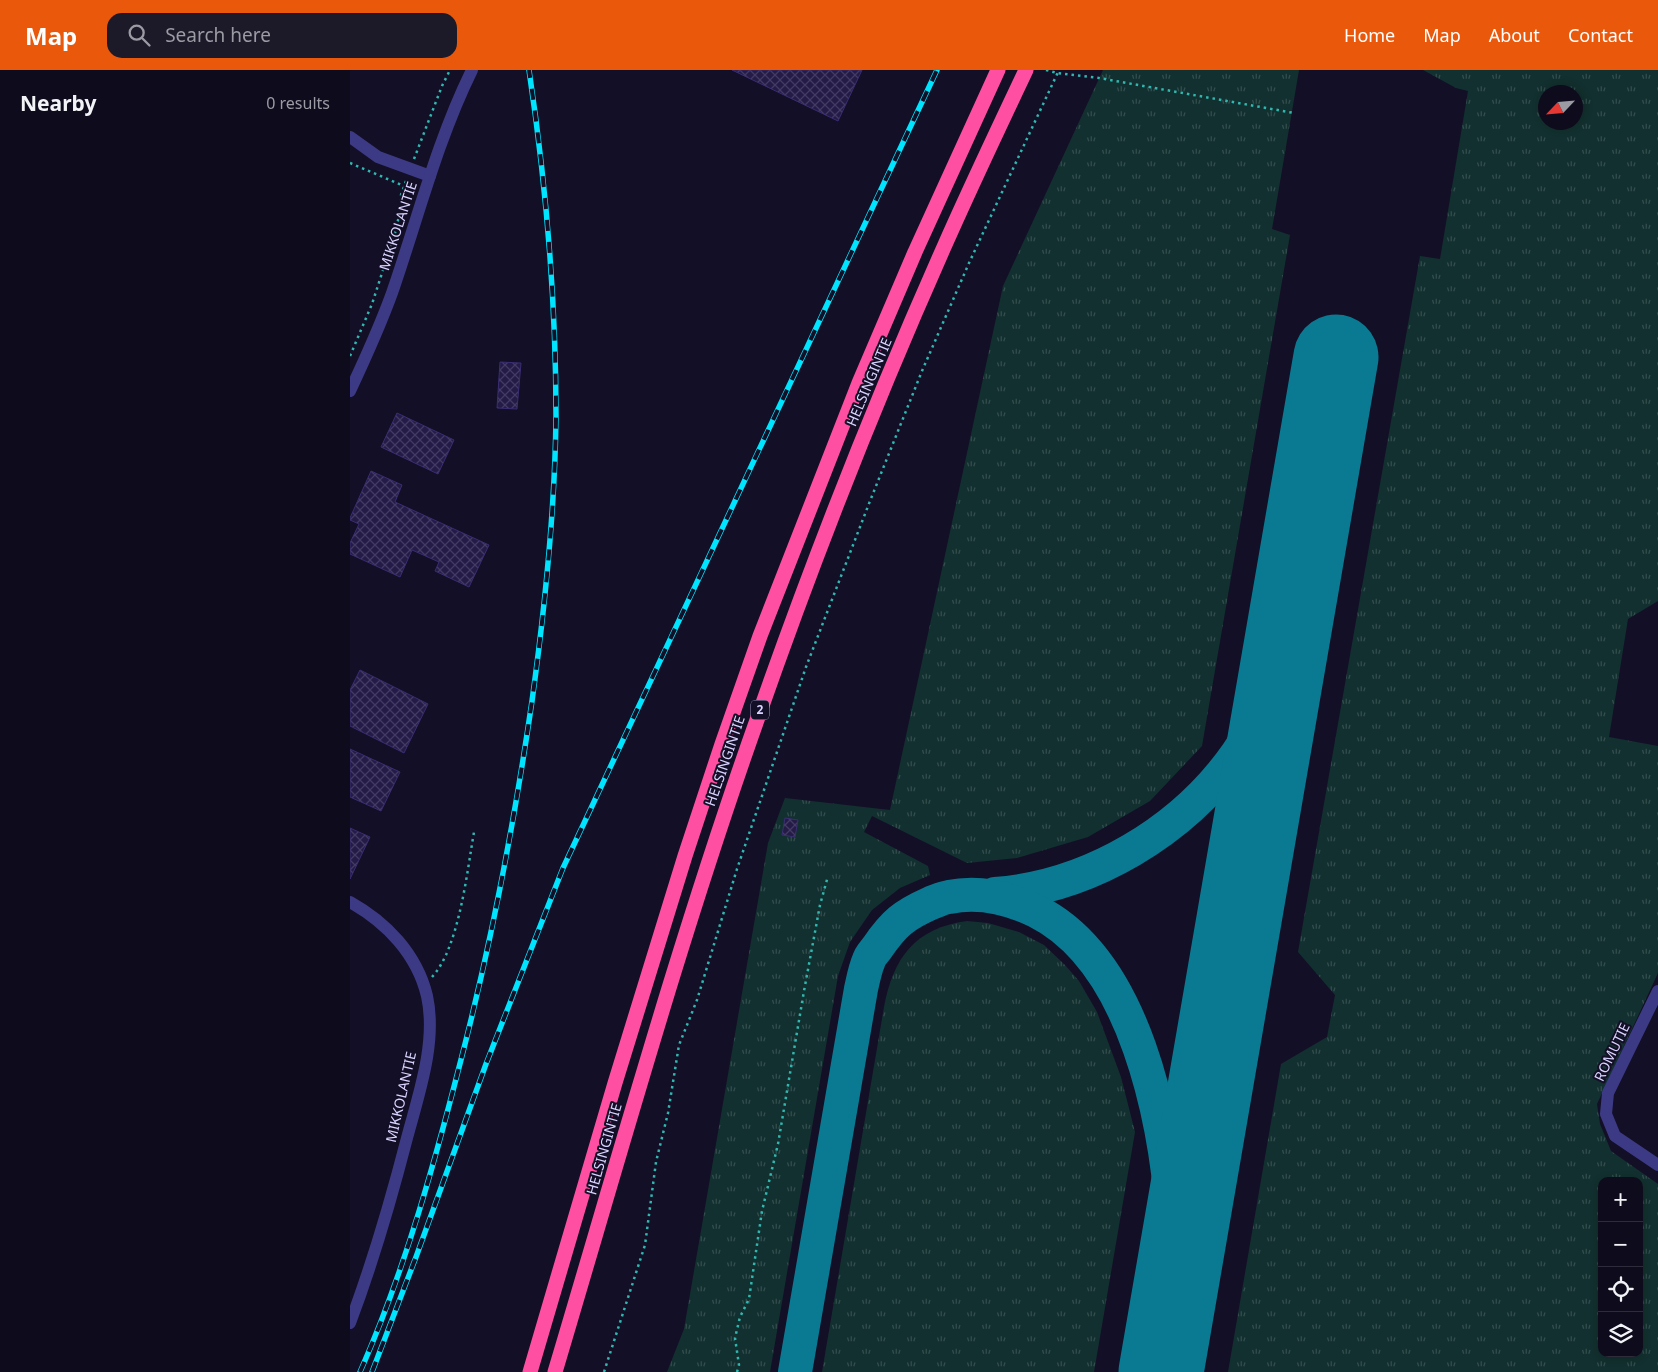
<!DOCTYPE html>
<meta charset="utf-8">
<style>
body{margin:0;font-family:"Noto Sans",sans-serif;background:#1c1929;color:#f1f3f6}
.controls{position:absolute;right:15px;bottom:15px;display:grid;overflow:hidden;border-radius:10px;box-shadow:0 2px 8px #0003}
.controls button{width:45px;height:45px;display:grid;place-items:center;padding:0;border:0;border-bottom:1px solid #2e2b3b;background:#0e0b1c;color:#f1f3f6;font:25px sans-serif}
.compass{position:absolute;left:1188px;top:15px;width:45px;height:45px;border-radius:50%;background:#0e0b1c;box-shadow:0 2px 8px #0003;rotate:244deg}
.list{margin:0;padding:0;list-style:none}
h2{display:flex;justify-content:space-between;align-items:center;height:65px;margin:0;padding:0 20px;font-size:21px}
h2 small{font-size:16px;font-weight:400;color:#9b9ba3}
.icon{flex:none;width:28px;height:28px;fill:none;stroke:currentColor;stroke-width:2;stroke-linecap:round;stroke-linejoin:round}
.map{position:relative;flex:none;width:1308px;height:1302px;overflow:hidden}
header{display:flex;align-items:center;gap:30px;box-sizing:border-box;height:70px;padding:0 25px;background:#ea580c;color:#fff}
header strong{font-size:24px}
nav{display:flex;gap:28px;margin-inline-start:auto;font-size:18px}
.search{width:350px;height:45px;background:#1c1929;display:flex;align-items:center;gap:12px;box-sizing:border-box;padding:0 18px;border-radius:15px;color:#9b9ba3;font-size:19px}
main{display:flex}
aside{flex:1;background:#0e0b1c}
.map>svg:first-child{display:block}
.grass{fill:url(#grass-tufts);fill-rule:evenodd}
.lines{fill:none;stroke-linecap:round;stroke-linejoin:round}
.taxiway{stroke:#0a7a92;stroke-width:34}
.runway{stroke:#0a7a92;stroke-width:85}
.building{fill:url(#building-cross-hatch);stroke:#3b2d73}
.path{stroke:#2fb8b0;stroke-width:2.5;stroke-dasharray:2.5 4;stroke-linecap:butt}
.minor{stroke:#3d3a85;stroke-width:12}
.highway{stroke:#ff4fa3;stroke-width:15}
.rail-casing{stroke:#00e5ff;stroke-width:5.5}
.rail{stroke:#130f26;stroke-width:4;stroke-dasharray:11;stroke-linecap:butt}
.labels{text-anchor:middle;stroke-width:4;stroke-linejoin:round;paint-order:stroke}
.shield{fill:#130f26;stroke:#9e99be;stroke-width:1}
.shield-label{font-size:12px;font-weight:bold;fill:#d9d4ff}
.street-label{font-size:14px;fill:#d9d4ff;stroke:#130f26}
</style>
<header>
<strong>Map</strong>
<div class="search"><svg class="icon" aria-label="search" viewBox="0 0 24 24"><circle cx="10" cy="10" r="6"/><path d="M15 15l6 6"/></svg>Search here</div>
<nav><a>Home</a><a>Map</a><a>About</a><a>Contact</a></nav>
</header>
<main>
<aside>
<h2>Nearby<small>0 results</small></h2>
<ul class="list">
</ul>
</aside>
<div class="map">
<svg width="1308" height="1302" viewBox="0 0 1308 1302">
<defs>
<pattern id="grass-tufts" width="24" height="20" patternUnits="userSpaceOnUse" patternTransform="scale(1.25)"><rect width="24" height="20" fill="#12302f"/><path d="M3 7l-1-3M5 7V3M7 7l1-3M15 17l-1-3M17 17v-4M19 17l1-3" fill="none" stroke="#344d4e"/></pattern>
<pattern id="building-cross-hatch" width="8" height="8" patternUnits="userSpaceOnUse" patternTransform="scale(1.25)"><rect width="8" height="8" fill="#241b47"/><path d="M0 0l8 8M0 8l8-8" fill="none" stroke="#433b63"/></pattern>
</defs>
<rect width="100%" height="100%" fill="#130f26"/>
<g class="grass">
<polygon points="753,0 949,0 922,159 940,165 852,676 800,731 738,767 667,788 617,793 522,746 514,762 578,796 580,805 550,818 522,840 500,872 488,906 420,1302 317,1302 334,1259 418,773 435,728 540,740 653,216"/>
<path d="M1073 0H1308V531L1278 549 1259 667 1308 676V903L1247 1034 1250 1054 1261 1081 1308 1114V1302H878L931 994 977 967 985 925 948 882 1070 186 1090 189 1118 21 1106 18ZM1196 22H1226V52H1196ZM1252 1111H1289V1283H1252Z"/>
<path d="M617 851 638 853 669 862 694 875 715 895 729 911 747 942 771 1007 785 1062 744 1302H472L534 937C543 888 565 858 617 851Z"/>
</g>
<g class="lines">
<g class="taxiway">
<path d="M645 824C740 817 833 761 887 684 911 650 923 611 937 573"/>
<path d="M445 1302 511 919C513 910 515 899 519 890 520 886 524 882 527 878 544 853 554 845 581 833 587 831 592 828 599 827 629 821 659 828 686 841 786 891 816 1051 823 1153 825 1184 823 1216 821 1247"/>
</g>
<polyline class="runway" points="811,1302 986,287"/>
</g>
<g class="building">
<polygon points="382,0 512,0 488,51"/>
<polygon points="150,292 171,293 167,339 147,338"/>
<polygon points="47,343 104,370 88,404 31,377"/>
<polygon points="21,401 52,415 45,432 139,475 119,517 85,501 89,492 62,480 50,507 0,484 0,473 9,454 0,450 0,448"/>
<polygon points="10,600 78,634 54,683 0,656 0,620"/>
<polygon points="0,679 50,702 31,741 0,727"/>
<polygon points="435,748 448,750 445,767 432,765"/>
<polygon points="0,758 20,767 0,809"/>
</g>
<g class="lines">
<g class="path">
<polyline points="696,0 707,3 749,8 944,43"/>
<polyline points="64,89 92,16 100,0"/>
<polyline points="0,93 54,116"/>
<polyline points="0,286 22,234 45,163 49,146 51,125 56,111"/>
<path d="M82 907C109 878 117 802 124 762"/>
<polyline points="254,1302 295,1175 306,1092 318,1043 329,975 347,930 387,799 456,597 520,431 572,301 619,193 709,0"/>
<polyline points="387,1302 389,1295 385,1268 390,1247 399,1229 412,1141 428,1074 454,921 470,835 478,806"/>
</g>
<g class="minor">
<polyline points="0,67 28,87 80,106"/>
<path d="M0 321C15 289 30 256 42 223 68 148 87 71 122 0"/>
<path d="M0 832C36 852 67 884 77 926 87 972 69 1023 57 1068 41 1130 23 1192 0 1253"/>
<polyline points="1308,921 1258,1023 1256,1044 1265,1066 1308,1095"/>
</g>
<g class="highway">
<polyline points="180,1302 265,1013 335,786 372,674 410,566 509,313 565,182 648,0"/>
<path d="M205 1302C270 1084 331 864 407 650 463 490 525 332 594 177 620 118 648 59 676 0"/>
</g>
<g class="rail-casing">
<g id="rail">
<path d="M10 1302C56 1198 86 1088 114 978 143 864 165 748 182 631 195 537 205 441 206 346 206 230 196 114 179 0"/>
<polyline points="22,1302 66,1187 136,994 213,798 587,0"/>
</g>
</g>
<use href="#rail" class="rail"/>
</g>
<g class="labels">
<rect class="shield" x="401" y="630.5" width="18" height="19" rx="4"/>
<g class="shield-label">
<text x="410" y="644">2</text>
</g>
<g class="street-label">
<text transform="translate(48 156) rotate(-72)" y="5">MIKKOLANTIE</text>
<text transform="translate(519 312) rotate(-67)" y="5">HELSINGINTIE</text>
<text transform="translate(375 691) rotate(-71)" y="5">HELSINGINTIE</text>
<text transform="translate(1262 982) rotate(-64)" y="5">ROMUTIE</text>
<text transform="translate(51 1027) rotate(-77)" y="5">MIKKOLANTIE</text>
<text transform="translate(254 1079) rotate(-74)" y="5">HELSINGINTIE</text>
</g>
</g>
</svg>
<div class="controls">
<button>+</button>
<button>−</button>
<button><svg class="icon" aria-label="locate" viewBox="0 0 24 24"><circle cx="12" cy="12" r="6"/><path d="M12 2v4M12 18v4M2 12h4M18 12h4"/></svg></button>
<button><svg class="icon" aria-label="layers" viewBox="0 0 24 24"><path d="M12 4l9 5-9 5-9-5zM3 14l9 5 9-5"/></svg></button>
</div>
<svg class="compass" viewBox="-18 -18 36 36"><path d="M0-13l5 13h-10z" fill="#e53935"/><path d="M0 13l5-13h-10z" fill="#9b9ba3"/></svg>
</div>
</main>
